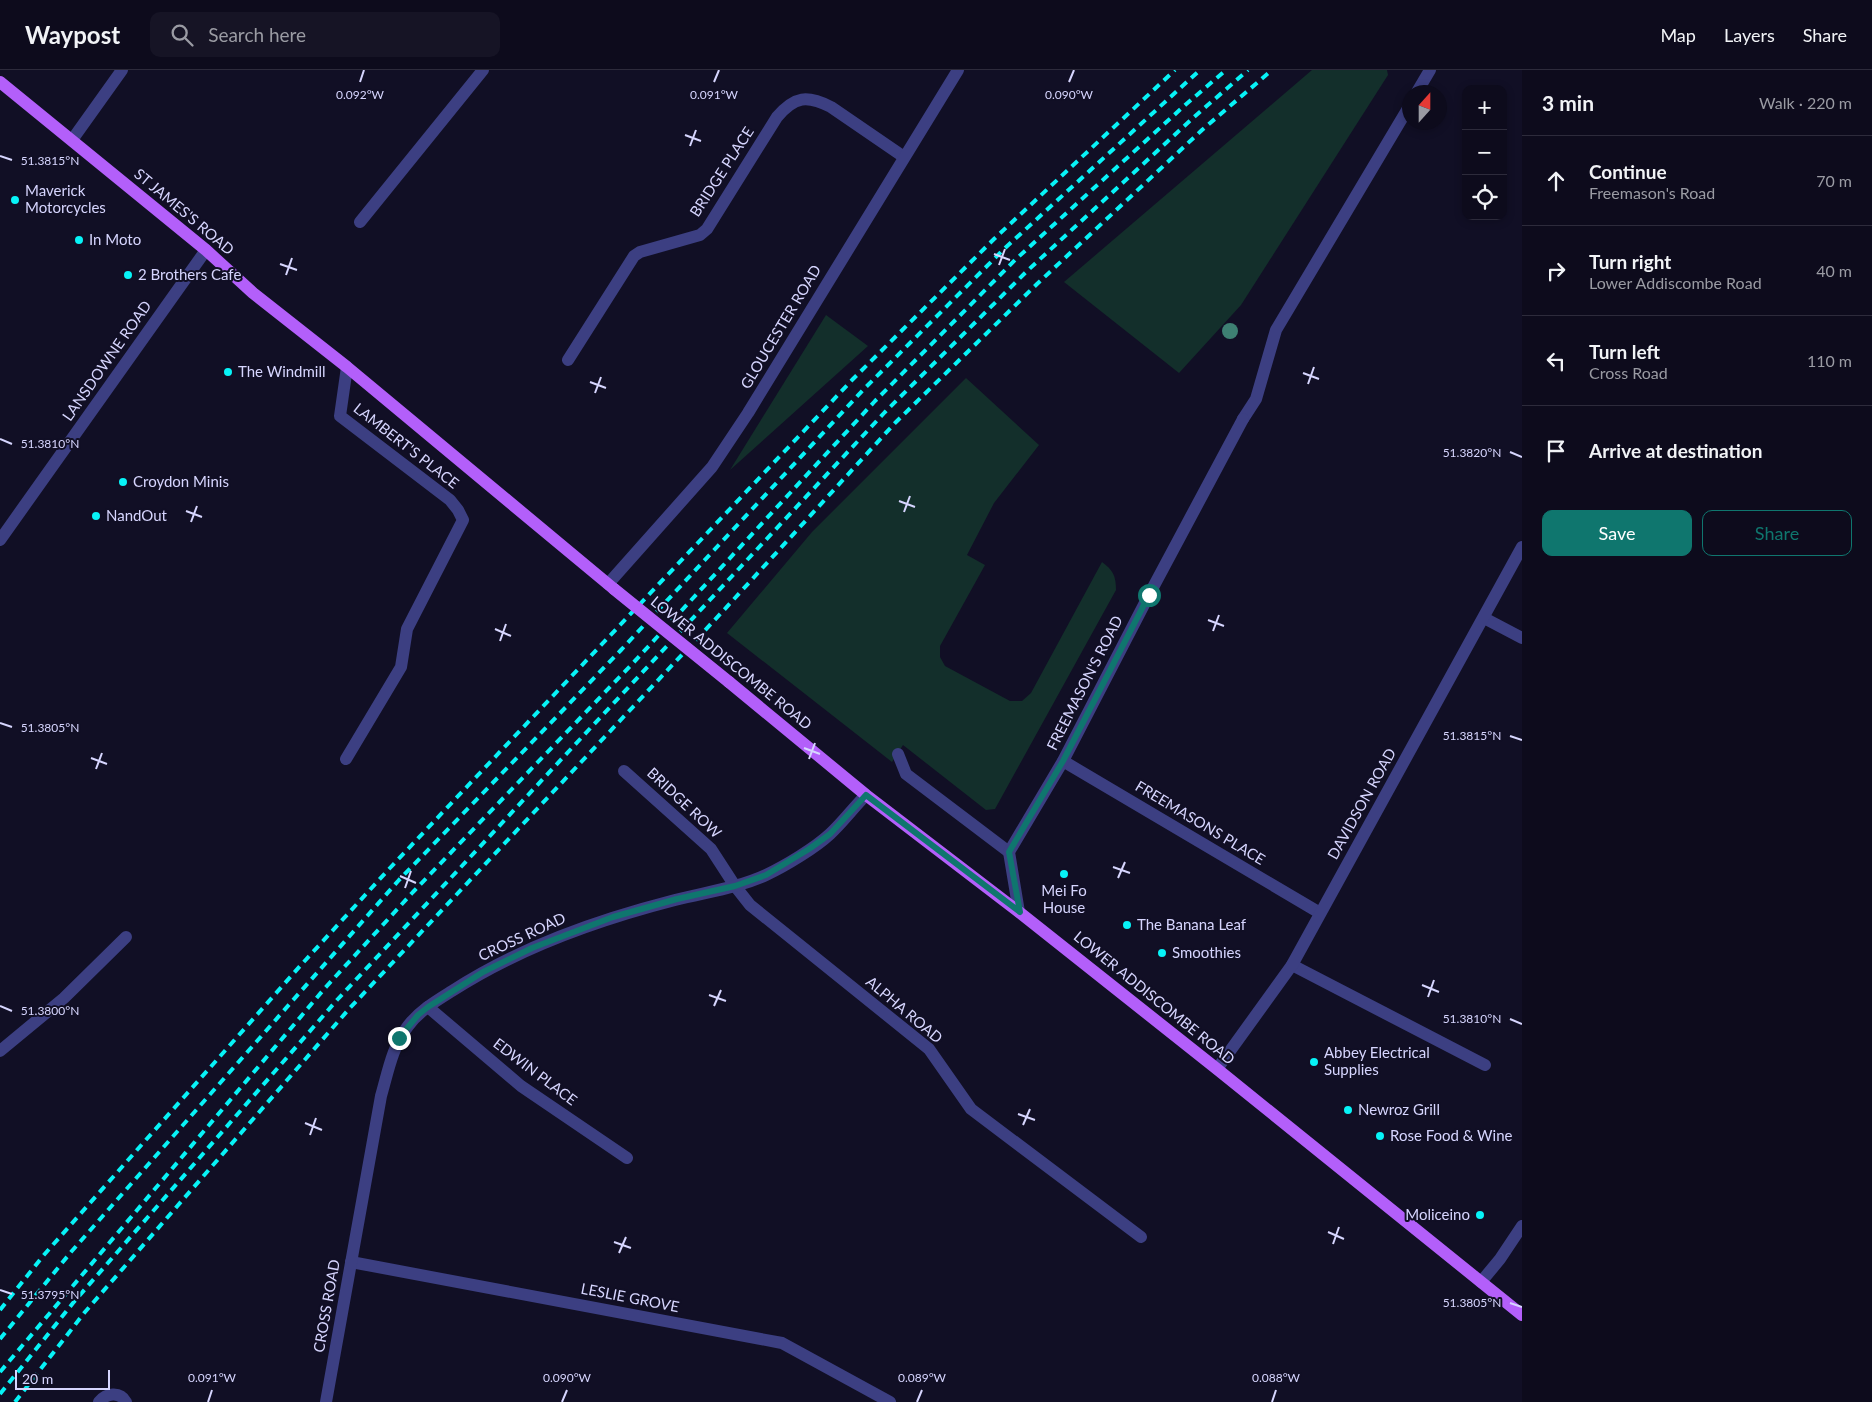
<!DOCTYPE html>
<meta charset="utf-8">
<style>
body{margin:0;font-family:Lato,sans-serif;background:#161425;color:#f1f3f6}
.controls{position:absolute;right:15px;top:15px;display:grid;overflow:hidden;border-radius:10px;box-shadow:0 2px 8px #0003}
.controls button{width:45px;height:45px;display:grid;place-items:center;padding:0;border:0;border-bottom:1px solid #2d2b3b;background:#0d0b1c;color:#f1f3f6;font:25px sans-serif}
.compass{position:absolute;left:1402px;top:15px;width:45px;height:45px;border-radius:50%;background:#0d0b1c;box-shadow:0 2px 8px #0003;rotate:21deg}
.scale{position:absolute;left:15px;bottom:12px;width:95px;box-sizing:border-box;padding-left:5px;border:2px solid #d6d5fe;border-top:0;font-size:14px;line-height:18px;white-space:nowrap;color:#d6d5fe;-webkit-text-stroke:4px #110f25;paint-order:stroke}
.stop{position:absolute;width:15px;height:15px;margin:-11px;border:4px solid #0f766e;border-radius:50%;background:#fff}
.stop.end{background:#0f766e;border-color:#fff;box-shadow:0 1px 5px #0008}
.list{margin:0;padding:0;list-style:none}
h2{display:flex;justify-content:space-between;align-items:center;height:65px;margin:0;padding:0 20px;font-size:21px}
h2 small{font-size:16px;font-weight:400;color:#9a9ba3}
.list li{display:grid;grid-template-columns:32px 1fr auto;gap:15px;align-items:center;box-sizing:border-box;height:90px;padding:0 20px;border-top:1px solid #2d2b3b}
.list b{display:block;font-size:19px;white-space:nowrap}
.list p{margin:0;font-size:16px;white-space:nowrap;color:#9a9ba3}
.list em{font-size:16px;font-style:normal;color:#9a9ba3}
.actions{display:flex;gap:10px;padding:15px 20px}
.actions a{flex:1;padding:11px 0;border:1px solid #0f766e;border-radius:10px;text-align:center;font-size:18px;color:#0f766e}
.actions .main{background:#0f766e;color:#fff}
.icon{flex:none;width:28px;height:28px;fill:none;stroke:currentColor;stroke-width:2;stroke-linecap:round;stroke-linejoin:round}
.map{position:relative;flex:none;width:1522px;height:1332px;overflow:hidden}
header{display:flex;align-items:center;gap:30px;box-sizing:border-box;height:70px;padding:0 25px;background:#0d0b1c;border-bottom:1px solid #2d2b3b}
header strong{font-size:24px}
nav{display:flex;gap:28px;margin-inline-start:auto;font-size:18px}
.search{width:350px;height:45px;background:#161425;display:flex;align-items:center;gap:12px;box-sizing:border-box;padding:0 18px;border-radius:10px;color:#9a9ba3;font-size:19px}
main{display:flex}
aside{flex:1;background:#0d0b1c}
.map>svg:first-child{display:block}
.green{fill:#132f2b}
.lines{fill:none;stroke-linecap:round;stroke-linejoin:round}
.service{stroke:#3c3f82;stroke-width:12}
.minor{stroke:#3c3f82;stroke-width:12}
.tertiary{stroke:#3c3f82;stroke-width:12}
.primary{stroke:#b35ffa;stroke-width:12}
.rail{stroke:#07f3f7;stroke-width:4;stroke-dasharray:8 6;stroke-linecap:butt}
.primary-bridge{stroke:#b35ffa;stroke-width:12}
.tree{fill:#3e8073}
.route{stroke:#0f766e;stroke-width:6}
.ticks{fill:none;stroke:#d6d5fe;stroke-width:2}
.poi-dot{fill:#07f3f7;stroke:#110f25;stroke-width:2}
.labels{text-anchor:middle;stroke-width:4;stroke-linejoin:round;paint-order:stroke}
.street-label{font-size:15px;fill:#d6d5fe;stroke:#110f25}
.poi-label{font-size:15px;fill:#d6d5fe;stroke:#110f25;text-anchor:start}
.ticks-label{font-size:12px;text-anchor:middle;fill:#d6d5fe;stroke:#110f25;stroke-width:4;stroke-linejoin:round;paint-order:stroke}
</style>
<header>
<strong>Waypost</strong>
<div class="search"><svg class="icon" aria-label="search" viewBox="0 0 24 24"><circle cx="10" cy="10" r="6"/><path d="M15 15l6 6"/></svg>Search here</div>
<nav><a>Map</a><a>Layers</a><a>Share</a></nav>
</header>
<main>
<div class="map">
<svg width="1522" height="1332" viewBox="0 0 1522 1332">
<rect width="100%" height="100%" fill="#110f25"/>
<g class="green">
<polygon points="1312,0 1387,0 1388,5 1241,235 1179,303 1064,212"/>
<polygon points="826,245 868,276 730,400"/>
<path d="M966 308 1039 375 994 433 967 485 985 495 940 576V587L945 596 1010 631H1022L1031 623 1102 492C1113 500 1116 506 1116 520L995 739 986 740 903 675 892 692 727 563 812 462Z"/>
</g>
<g class="lines">
<g class="service">
<polyline points="1417,22 1430,0"/>
<polyline points="360,152 483,0"/>
<polyline points="1243,349 1256,329 1276,260 1410,35"/>
<polyline points="898,684 906,704 1009,782"/>
<polyline points="1063,691 1320,843"/>
<polyline points="624,701 711,779 735,816"/>
<polyline points="1292,895 1485,995"/>
<polyline points="428,937 521,1016 627,1088"/>
<polyline points="0,981 64,928 126,867"/>
<path d="M99 1332C106 1323 120 1321 126 1332"/>
</g>
<g class="minor">
<polyline points="72,70 122,0"/>
<path d="M568 290 634 186 640 182 700 165 707 159 777 47C795 26 807 25 831 37L904 87"/>
<polyline points="0,470 206,180"/>
<polyline points="608,514 712,397 748,343 958,0"/>
<polyline points="1484,548 1522,568"/>
<polyline points="346,689 401,597 407,559 463,450 458,440 450,430 340,346 347,297"/>
<polyline points="735,816 750,835 929,979 971,1039 1141,1167"/>
<polyline points="1019,842 1009,782 1063,691 1149,525 1243,349"/>
<polyline points="351,1192 782,1273 890,1332"/>
<polyline points="1481,1212 1500,1189 1522,1156"/>
<path d="M326 1332 381 1026C388 1002 392 977 408 956 419 941 436 931 452 921 520 877 597 850 675 830 706 822 738 818 766 805 785 796 815 778 830 764 843 752 854 737 866 725"/>
</g>
<polyline class="tertiary" points="1217,999 1292,895 1522,477"/>
<g class="primary">
<polyline points="0,12 206,180 253,223 347,297 614,519"/>
<polyline points="729,612 866,725 1019,842 1217,999 1522,1245"/>
</g>
<g class="rail">
<polyline points="0,1240 43,1186 301,895 389,799 853,309 994,169 1175,0"/>
<polyline points="0,1269 71,1182 399,810 621,580 863,320 1004,179 1200,0"/>
<polyline points="0,1302 325,918 413,822 634,592 875,331 1015,190 1184,36 1226,0"/>
<polyline points="0,1324 73,1233 337,930 885,342 1026,202 1193,48 1248,0"/>
<polyline points="15,1332 85,1242 349,939 724,540 895,353 1037,214 1202,60 1272,0"/>
</g>
<polyline class="primary-bridge" points="614,519 729,612"/>
</g>
<circle class="tree" cx="1230" cy="261" r="8"/>
<g class="lines">
<polyline class="route" points="399,968 418,945 428,937 483,902 532,878 613,847 677,829 735,816 766,805 809,779 830,764 866,725 1020,842 1009,782 1063,691 1149,525"/>
</g>
<path class="ticks" d="M360 12 364 0M714 12 719 0M1069 12 1074 0M685 65 701 71M690 76 696 60M0 86 12 90M994 184 1010 190M280 194 297 200M999 195 1005 179M286 205 292 188M1303 303 1319 309M590 312 606 318M1308 314 1314 297M595 323 601 307M0 369 12 374M1510 382 1522 387M899 431 915 437M186 441 202 447M904 442 910 426M191 452 197 436M1208 550 1224 556M495 559 511 566M1213 561 1219 545M500 571 506 554M0 653 12 657M1510 666 1522 670M804 678 820 684M91 688 107 694M809 689 815 673M96 699 102 683M1113 797 1130 803M400 806 416 813M1118 808 1125 792M405 818 411 801M1422 915 1439 922M709 925 726 931M1428 927 1434 910M0 936 12 941M714 936 721 920M1510 949 1522 954M1018 1044 1035 1050M305 1053 322 1060M1023 1055 1030 1039M310 1065 316 1048M1328 1162 1344 1169M614 1172 631 1178M1333 1174 1339 1157M619 1183 626 1167M0 1220 12 1224M1510 1233 1522 1237M208 1332 212 1320M562 1332 567 1320M917 1332 922 1320M1272 1332 1276 1320"/>
<g class="poi-dot">
<circle cx="15" cy="130" r="5"/>
<circle cx="79" cy="170" r="5"/>
<circle cx="128" cy="205" r="5"/>
<circle cx="228" cy="302" r="5"/>
<circle cx="123" cy="412" r="5"/>
<circle cx="96" cy="446" r="5"/>
<circle cx="1064" cy="804" r="5"/>
<circle cx="1127" cy="855" r="5"/>
<circle cx="1162" cy="883" r="5"/>
<circle cx="1314" cy="992" r="5"/>
<circle cx="1348" cy="1040" r="5"/>
<circle cx="1380" cy="1066" r="5"/>
<circle cx="1480" cy="1145" r="5"/>
</g>
<g class="labels">
<g class="street-label">
<text transform="translate(722 102) rotate(-57)" y="5">BRIDGE PLACE</text>
<text transform="translate(184 142) rotate(40)" y="5">ST JAMES'S ROAD</text>
<text transform="translate(781 257) rotate(-59)" y="5">GLOUCESTER ROAD</text>
<text transform="translate(107 291) rotate(-55)" y="5">LANSDOWNE ROAD</text>
<text transform="translate(406 376) rotate(38)" y="5">LAMBERT'S PLACE</text>
<text transform="translate(731 593) rotate(39)" y="5">LOWER ADDISCOMBE ROAD</text>
<text transform="translate(1085 613) rotate(-63)" y="5">FREEMASON'S ROAD</text>
<text transform="translate(684 733) rotate(43)" y="5">BRIDGE ROW</text>
<text transform="translate(1362 734) rotate(-61)" y="5">DAVIDSON ROAD</text>
<text transform="translate(1200 753) rotate(31)" y="5">FREEMASONS PLACE</text>
<text transform="translate(522 867) rotate(-25)" y="5">CROSS ROAD</text>
<text transform="translate(1154 928) rotate(39)" y="5">LOWER ADDISCOMBE ROAD</text>
<text transform="translate(904 940) rotate(40)" y="5">ALPHA ROAD</text>
<text transform="translate(535 1002) rotate(37)" y="5">EDWIN PLACE</text>
<text transform="translate(630 1228) rotate(11)" y="5">LESLIE GROVE</text>
<text transform="translate(327 1236) rotate(-80)" y="5">CROSS ROAD</text>
</g>
<g class="poi-label">
<text x="25" y="126">Maverick<tspan x="25" dy="17">Motorcycles</tspan></text>
<text x="89" y="175">In Moto</text>
<text x="138" y="210">2 Brothers Cafe</text>
<text x="238" y="307">The Windmill</text>
<text x="133" y="417">Croydon Minis</text>
<text x="106" y="451">NandOut</text>
<text x="1064" y="826" text-anchor="middle">Mei Fo<tspan x="1064" dy="17">House</tspan></text>
<text x="1137" y="860">The Banana Leaf</text>
<text x="1172" y="888">Smoothies</text>
<text x="1324" y="988">Abbey Electrical<tspan x="1324" dy="17">Supplies</tspan></text>
<text x="1358" y="1045">Newroz Grill</text>
<text x="1390" y="1071">Rose Food &amp; Wine</text>
<text x="1470" y="1150" text-anchor="end">Moliceino</text>
</g>
</g>
<g class="ticks-label">
<text x="360" y="29">0.092°W</text>
<text x="714" y="29">0.091°W</text>
<text x="1069" y="29">0.090°W</text>
<text x="50" y="95">51.3815°N</text>
<text x="50" y="378">51.3810°N</text>
<text x="1472" y="387">51.3820°N</text>
<text x="50" y="662">51.3805°N</text>
<text x="1472" y="670">51.3815°N</text>
<text x="50" y="945">51.3800°N</text>
<text x="1472" y="953">51.3810°N</text>
<text x="50" y="1229">51.3795°N</text>
<text x="1472" y="1237">51.3805°N</text>
<text x="212" y="1312">0.091°W</text>
<text x="567" y="1312">0.090°W</text>
<text x="922" y="1312">0.089°W</text>
<text x="1276" y="1312">0.088°W</text>
</g>
</svg>
<div class="controls">
<button>+</button>
<button>−</button>
<button><svg class="icon" aria-label="locate" viewBox="0 0 24 24"><circle cx="12" cy="12" r="6"/><path d="M12 2v4M12 18v4M2 12h4M18 12h4"/></svg></button>
</div>
<svg class="compass" viewBox="-18 -18 36 36"><path d="M0-13l5 13h-10z" fill="#e53935"/><path d="M0 13l5-13h-10z" fill="#9a9ba3"/></svg>
<div class="scale">20 m</div>
<div class="stop" style="left:1149px;top:525px"></div>
<div class="stop end" style="left:399px;top:968px"></div>
</div>
<aside>
<h2>3 min<small>Walk · 220 m</small></h2>
<ul class="list">
<li><svg class="icon" aria-label="ahead" viewBox="0 0 24 24"><path d="M12 20V5M6 11l6-6 6 6"/></svg><div><b>Continue</b><p>Freemason's Road</p></div><em>70 m</em></li>
<li><svg class="icon" aria-label="right" viewBox="0 0 24 24"><path d="M7 20v-9h11M14 6l5 5-5 5"/></svg><div><b>Turn right</b><p>Lower Addiscombe Road</p></div><em>40 m</em></li>
<li><svg class="icon" aria-label="left" viewBox="0 0 24 24"><path d="M17 20v-9H6M10 6l-5 5 5 5"/></svg><div><b>Turn left</b><p>Cross Road</p></div><em>110 m</em></li>
<li><svg class="icon" aria-label="arrive" viewBox="0 0 24 24"><path d="M6 21V4h12l-3 4 3 4H6"/></svg><div><b>Arrive at destination</b></div></li>
</ul>
<div class="actions"><a class="main">Save</a><a>Share</a></div>
</aside>
</main>
